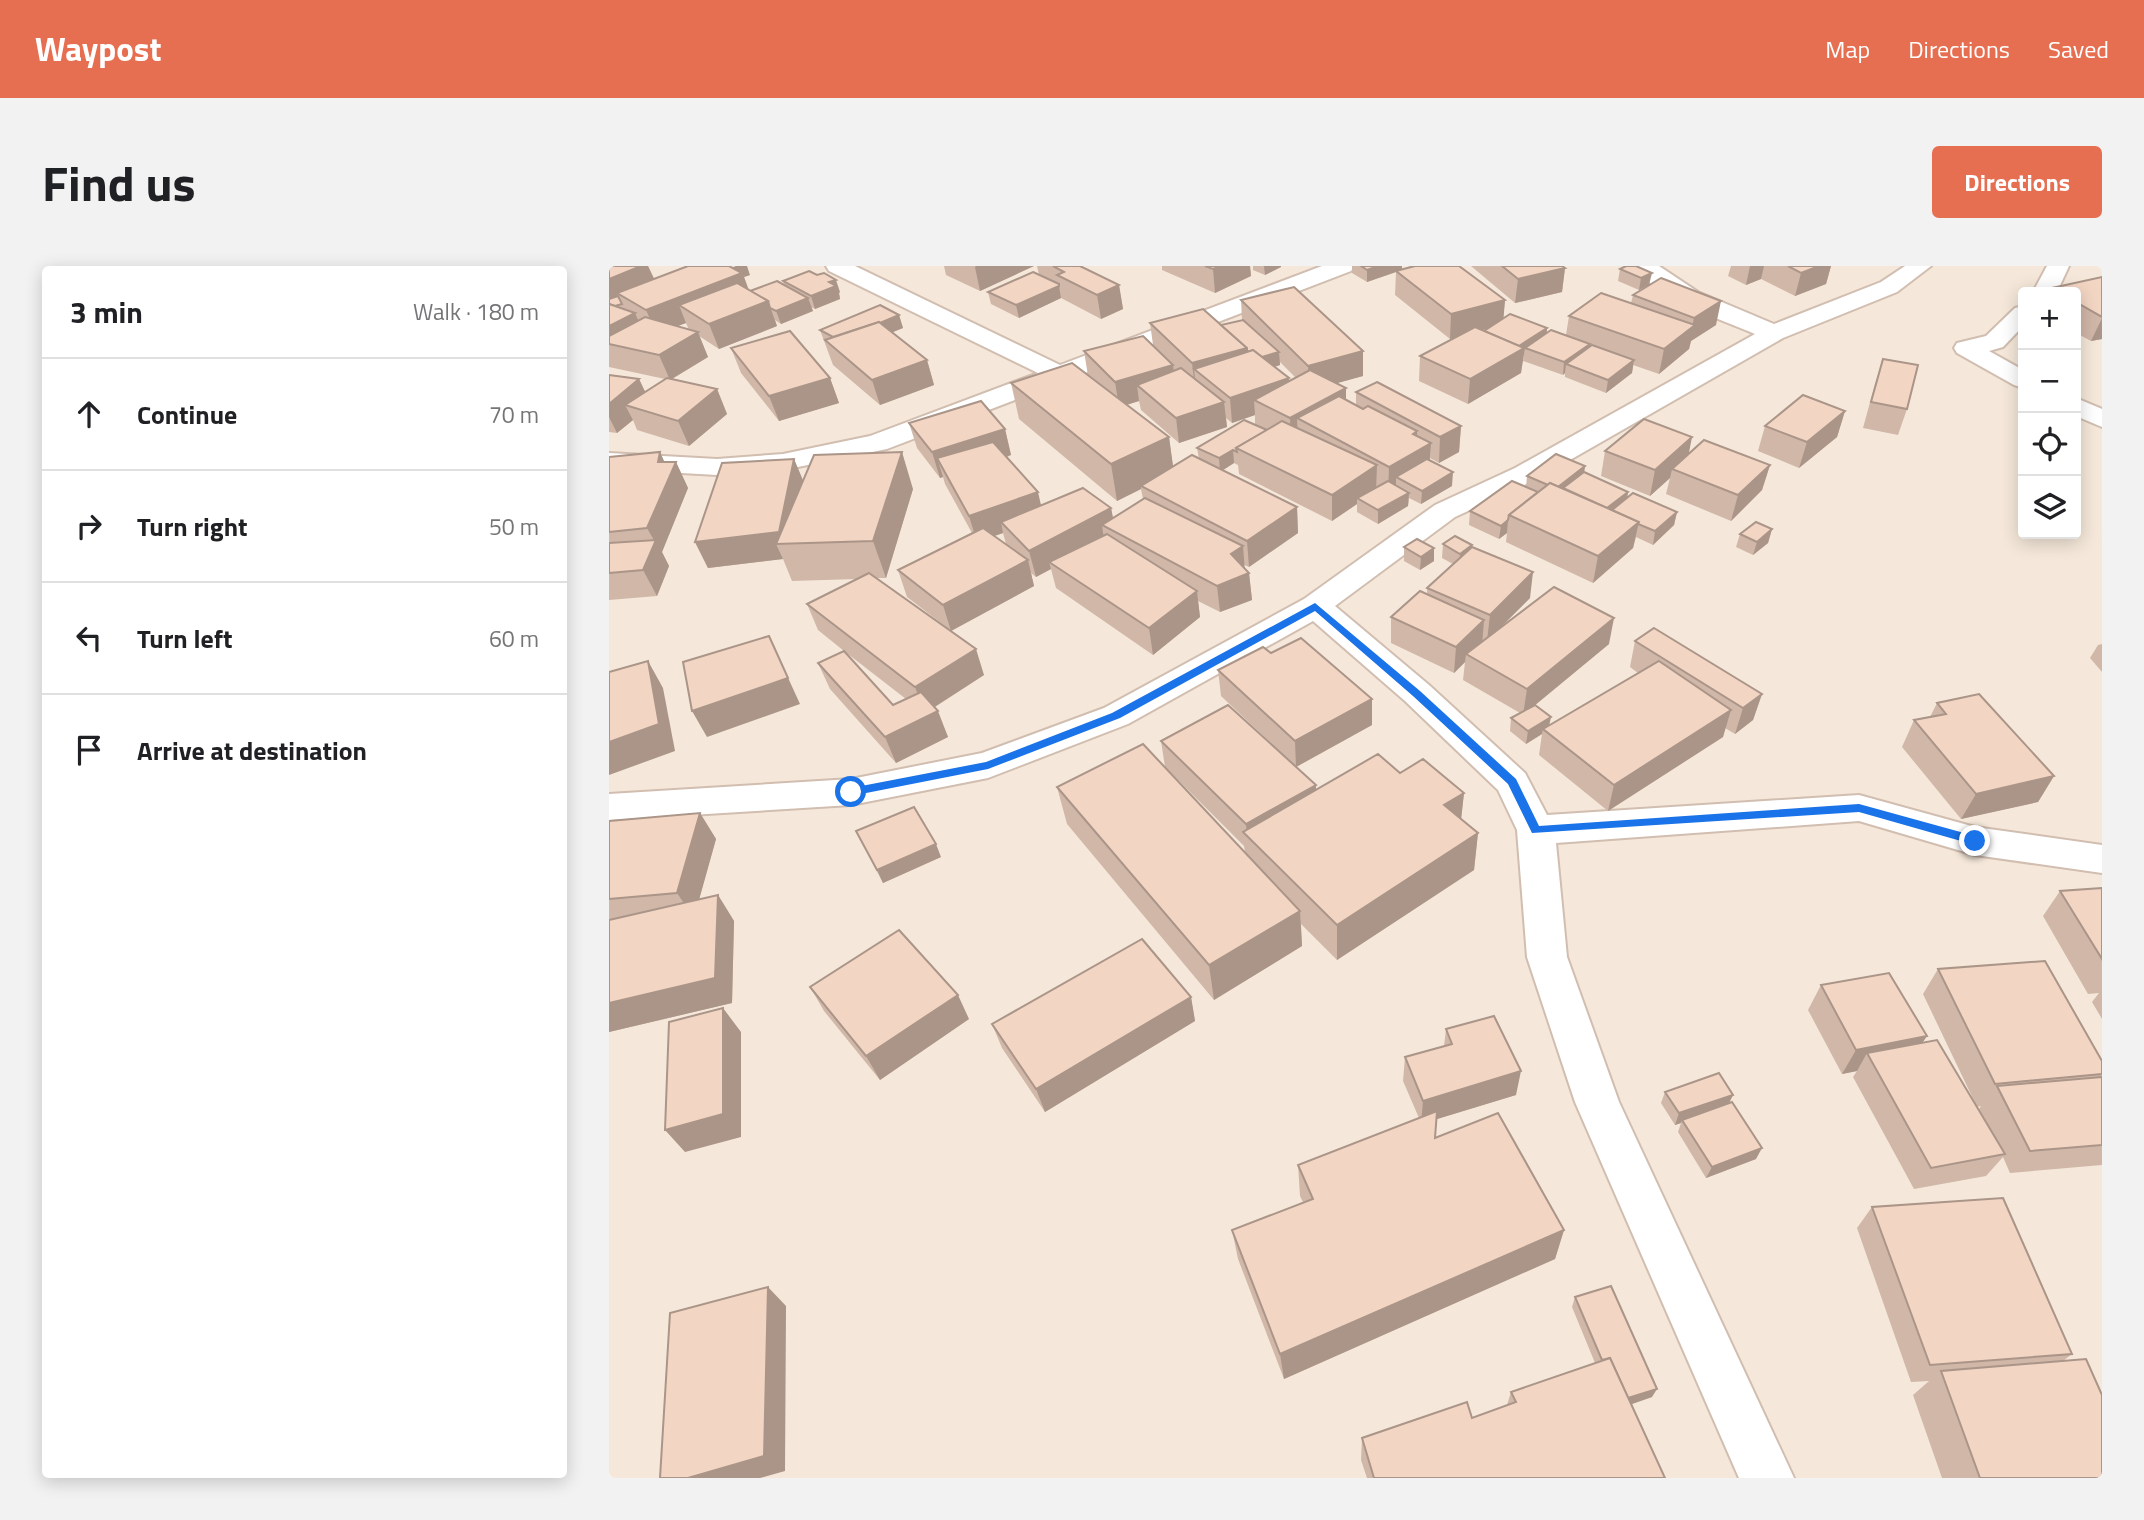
<!DOCTYPE html>
<meta charset="utf-8">
<style>
body{margin:0;font-family:"Titillium Web",sans-serif;background:#f2f2f2;color:#202124}
.controls{position:absolute;right:21px;top:21px;display:grid;overflow:hidden;border-radius:7px;box-shadow:0 4px 18px #0003}
.controls button{width:63px;height:63px;display:grid;place-items:center;padding:0;border:0;border-bottom:2px solid #e0e0e0;background:#fff;color:#202124;font:35px sans-serif}
.stop{position:absolute;width:21px;height:21px;margin:-16px;border:5px solid #1a73e8;border-radius:50%;background:#fff}
.stop.end{background:#1a73e8;border-color:#fff;box-shadow:0 2px 7px #0008}
.list{margin:0;padding:0;list-style:none}
h2{display:flex;justify-content:space-between;align-items:center;height:91px;margin:0;padding:0 28px;font-size:30px}
h2 small{font-size:23px;font-weight:400;color:#757577}
.list li{display:grid;grid-template-columns:46px 1fr auto;gap:21px;align-items:center;box-sizing:border-box;height:112px;padding:0 28px;border-top:2px solid #e0e0e0}
.list b{display:block;font-size:26px;white-space:nowrap}
.list em{font-size:23px;font-style:normal;color:#757577}
.icon{flex:none;width:38px;height:38px;fill:none;stroke:currentColor;stroke-width:2;stroke-linecap:round;stroke-linejoin:round}
.map{position:relative;flex:none;width:1493px;height:1212px;overflow:hidden;border-radius:7px}
header{display:flex;align-items:center;gap:42px;box-sizing:border-box;height:98px;padding:0 35px;background:#e76f51;color:#fff}
header strong{font-size:33px}
nav{display:flex;gap:38px;margin-inline-start:auto;font-size:24px}
.intro{display:flex;align-items:center;justify-content:space-between;box-sizing:border-box;height:168px;padding:0 42px}
h1{margin:0;font-size:49px}
.button{padding:18px 32px;border-radius:7px;background:#e76f51;color:#fff;font-size:24px;font-weight:700}
main{display:flex;gap:42px;padding:0 42px}
aside{flex:1;background:#fff;border-radius:7px;box-shadow:0 4px 18px #0003}
.map>svg:first-child{display:block}
.residential{fill:#f5e8da;fill-rule:evenodd}
.lines{fill:none;stroke-linecap:round;stroke-linejoin:round}
.street-casing{stroke:#d1beb0;stroke-width:4}
.street{fill:#fff;fill-rule:evenodd}
.wall{fill:#d1b7a8;fill-rule:evenodd}
.shaded-wall{fill:#aa9588}
.building{fill:#f3d5c3;stroke:#aa9588;stroke-width:2}
.route{fill:#1a73e8}
</style>
<header>
<strong>Waypost</strong>
<nav><a>Map</a><a>Directions</a><a>Saved</a></nav>
</header>
<div class="intro"><h1>Find us</h1><a class="button">Directions</a></div>
<main>
<aside>
<h2>3 min<small>Walk · 180 m</small></h2>
<ul class="list">
<li><svg class="icon" aria-label="ahead" viewBox="0 0 24 24"><path d="M12 20V5M6 11l6-6 6 6"/></svg><div><b>Continue</b></div><em>70 m</em></li>
<li><svg class="icon" aria-label="right" viewBox="0 0 24 24"><path d="M7 20v-9h11M14 6l5 5-5 5"/></svg><div><b>Turn right</b></div><em>50 m</em></li>
<li><svg class="icon" aria-label="left" viewBox="0 0 24 24"><path d="M17 20v-9H6M10 6l-5 5 5 5"/></svg><div><b>Turn left</b></div><em>60 m</em></li>
<li><svg class="icon" aria-label="arrive" viewBox="0 0 24 24"><path d="M6 21V4h12l-3 4 3 4H6"/></svg><div><b>Arrive at destination</b></div></li>
</ul>
</aside>
<div class="map">
<svg width="1493" height="1212" viewBox="0 0 1493 1212">
<rect width="100%" height="100%" fill="#fdf6ec"/>
<path class="residential" d="M0 0H1493V1212H0ZM1414 26H1467V268H1414Z"/>
<g class="lines">
<g class="street-casing">
<g id="street">
<polygon points="217,0 246,0 451,99 713,0 745,0 742,5 278,183 174,204 108,209 0,203 0,187 108,193 174,188 261,170 429,107 220,5"/>
<path d="M1025 0H1050L1089 26 1165 58 1272 16 1296 0H1322L1288 26 1174 72 926 214 846 251 726 340 820 419 916 507 938 549 1250 529 1366 561 1493 579V607L1366 589 1250 555 947 577 958 691 1010 836 1185 1212H1130L966 836 918 691 908 564 889 524 796 435 704 355 519 458 379 512 242 539 0 554V528L242 513 373 487 495 442 695 333 826 239 906 202 1146 68C1110 52 1048 34 1025 0Z"/>
<polygon points="1438,0 1460,0 1448,26 1424,26"/>
<polygon points="1414,40 1414,60 1394,81 1380,85 1414,104 1414,122 1405,119 1348,87 1345,82 1348,77 1377,70 1406,42"/>
<polygon points="1467,132 1493,143 1493,161 1467,150"/>
</g>
</g>
<use href="#street" class="street"/>
</g>
<g class="wall">
<path d="M0 0H39L45 13 141 9 135 11 140 24 141 25 175 19 174 15 231 26 230 27 231 33 206 43 202 41 204 45 172 58 166 54 168 60 110 83 90 70 99 91 63 113 108 123 118 148 80 180 28 164 24 154 8 167 0 166V109L30 113 36 126 56 113 0 101ZM77 57 80 64 68 60Z"/>
<polygon points="335,0 425,0 371,25 337,9"/>
<polygon points="428,0 471,0 510,19 514,43 492,53 452,32 410,52 382,38 379,26 430,9"/>
<polygon points="553,0 641,0 642,10 606,27 553,4"/>
<polygon points="644,0 672,0 672,1 656,9 644,4"/>
<polygon points="743,0 793,0 793,3 801,1 799,0 850,0 896,34 894,53 938,62 938,67 957,69 960,50 1022,37 1024,29 1040,19 1030,24 1009,15 1011,3 1017,0 1040,19 1107,59 1082,75 1080,83 1050,108 1024,99 1023,107 997,127 956,111 956,107 954,109 914,95 915,89 914,90 912,107 859,138 810,115 811,90 846,72 841,73 786,29 787,6 758,16 743,7"/>
<polygon points="862,0 953,0 956,2 953,26 906,37"/>
<polygon points="1122,0 1222,0 1217,18 1186,30 1152,13 1137,19 1119,10"/>
<polygon points="1493,11 1493,73 1482,75 1467,67 1467,26 1442,26 1443,22"/>
<path d="M632 34 754 110 727 117 737 134 747 139V126L852 160 850 186 830 197 821 192V194L843 220 812 238 800 232 799 240 769 258 748 246V238L723 255 630 208 629 199 625 197 614 204 688 241 689 267 640 301 635 299V302L640 307 643 334 611 346 589 335 591 351 544 389 447 322 442 303 427 311 422 307 425 320 342 365 375 409 326 441 339 471 287 497 221 423 209 397 235 385 209 364 198 338 248 313 183 315 174 293 99 302 86 276 185 193 194 215 304 223 277 312H268L341 364 298 331 289 304 363 267 336 218 334 211 331 212 308 182 300 157 396 163 402 189 398 191 432 239 502 242 504 252 534 233 532 223 508 235 410 153 402 117 479 110 475 85 544 79 541 57 612 59 633 54ZM671 96 687 112 680 115 666 101 671 99ZM530 135 532 144 570 177 618 161 617 152 623 157 646 149V159L588 182 590 193 564 201 560 171 518 139ZM394 267 397 278 385 270ZM235 385 297 433 284 439Z"/>
<polygon points="290,49 294,62 283,66 318,94 325,119 271,139 224,99 211,64"/>
<polygon points="122,82 221,112 230,137 170,155 132,107"/>
<polygon points="1274,93 1298,143 1289,169 1254,162 1266,118"/>
<polygon points="1236,145 1228,171 1190,202 1149,185 1156,160"/>
<polygon points="996,185 1080,187 1161,199 1153,224 1122,255 1057,228 1061,212 1041,230 992,210"/>
<polygon points="51,186 55,196 67,196 79,222 53,286 60,300 48,330 0,334 0,191"/>
<polygon points="976,200 975,207 1019,226 1018,232 1068,246 1065,259 1044,279 1027,271 1024,282 984,317 897,276 898,267 890,273 860,259 861,245 917,221 918,210"/>
<polygon points="1163,263 1159,277 1144,289 1127,281 1131,268"/>
<polygon points="834,278 863,279 863,281 921,332 891,362 1000,378 926,439 940,459 1029,407 1021,401 1026,375 1153,428 1144,454 1126,468 1116,462 1114,471 999,545 930,489 933,468 917,478 901,465 902,452 911,447 854,414 856,396 845,407 782,377 782,351 818,328 818,322 844,298 833,292"/>
<polygon points="795,281 825,282 825,295 811,304 795,295"/>
<polygon points="1493,378 1493,406 1481,392 1489,379"/>
<polygon points="662,387 763,433 763,459 687,501 612,430 609,404"/>
<polygon points="1328,437 1445,510 1429,536 1352,553 1293,481 1305,454 1321,451"/>
<polygon points="552,475 707,519 707,524 791,507 855,527 852,553 869,567 865,604 728,694 692,658 693,680 605,734 458,558 448,521 636,586 635,580 556,501"/>
<polygon points="91,547 107,573 90,633 109,629 125,655 123,737 0,766 0,555"/>
<polygon points="247,565 332,591 274,617"/>
<polygon points="1493,622 1493,753 1483,736 1490,727 1479,728 1434,650 1451,625"/>
<polygon points="1329,703 1493,795 1493,899 1401,907 1394,891 1377,910 1305,923 1244,811 1248,805 1233,808 1199,744 1212,719 1314,777 1373,850 1370,843 1372,840 1368,841 1314,728"/>
<polygon points="201,721 360,753 271,814 215,745"/>
<polygon points="582,731 586,755 436,846 393,782 383,758"/>
<polygon points="837,763 907,829 827,853 826,872 955,964 946,993 675,1113 629,993 623,964 694,936 691,930 689,899 810,852 794,815 796,791 835,780"/>
<polygon points="1056,826 1124,829 1120,837 1147,893 1097,912 1069,866 1072,857 1066,859 1052,837"/>
<polygon points="1263,941 1463,1088 1454,1095 1493,1212 1333,1212 1304,1129 1320,1115 1302,1116 1248,962"/>
<polygon points="966,1031 1043,1131 1022,1138 1056,1212 758,1212 752,1194 753,1172 863,1152 898,1139 902,1126 986,1097 963,1041"/>
</g>
<g class="shaded-wall">
<polygon points="32,0 39,0 49,21 8,27 12,37 0,42 0,13"/>
<polygon points="127,0 138,0 141,9 135,11 142,31 70,39 77,57 48,68 37,44 116,4"/>
<polygon points="367,0 425,0 371,25 366,1"/>
<polygon points="611,0 641,0 642,10 606,27 604,3"/>
<polygon points="655,0 672,0 672,1 656,9"/>
<polygon points="769,0 793,0 793,4 787,5 787,6 758,16 758,4"/>
<polygon points="1141,0 1155,0 1152,13 1137,19"/>
<polygon points="1210,0 1222,0 1217,18 1186,30 1192,7"/>
<polygon points="956,2 953,26 906,37 909,13"/>
<polygon points="1043,7 1040,19 1030,24 1032,12"/>
<polygon points="227,14 231,26 230,27 231,33 206,43 202,30 220,16"/>
<polygon points="510,19 514,43 492,53 488,29"/>
<polygon points="450,20 452,32 410,52 407,39"/>
<polygon points="199,32 204,45 172,58 167,45"/>
<polygon points="896,34 894,58 841,73 842,48"/>
<polygon points="159,35 168,60 110,83 100,58"/>
<polygon points="1112,35 1107,59 1082,75 1080,83 1050,108 1055,83 1083,61 1085,52"/>
<polygon points="26,47 37,72 0,78 0,60"/>
<polygon points="290,49 294,62 233,87 229,74"/>
<polygon points="1493,52 1493,73 1482,75"/>
<polygon points="938,62 937,75 916,82 912,107 859,138 861,113"/>
<polygon points="89,66 99,91 61,114 50,89"/>
<polygon points="981,78 979,90 957,98 956,107 954,109 955,96"/>
<polygon points="638,82 639,106 585,103 587,122 586,122 583,97"/>
<polygon points="754,85 754,110 700,125 699,100"/>
<polygon points="670,86 671,99 644,107 643,94"/>
<polygon points="318,94 325,119 271,139 263,114"/>
<polygon points="1025,94 1023,107 997,127 999,114"/>
<polygon points="564,99 567,124 528,119 530,135 510,141 506,116"/>
<polygon points="221,112 230,137 170,155 160,130"/>
<polygon points="680,112 681,137 645,134 646,149 623,157 621,132"/>
<polygon points="30,113 42,138 16,139 24,154 8,167 0,151 0,138"/>
<polygon points="737,122 737,147 688,152 689,174 682,178 681,152"/>
<polygon points="108,123 118,148 80,180 69,155"/>
<polygon points="615,136 618,161 570,177 567,152"/>
<polygon points="1236,145 1228,171 1190,202 1198,176"/>
<polygon points="852,160 850,186 830,197 831,171"/>
<polygon points="396,163 402,189 338,210 328,192 334,211 331,212 323,186"/>
<polygon points="808,165 808,185 822,177 820,202 787,211 787,222 779,227 780,201 804,168"/>
<polygon points="560,171 565,207 532,220 532,223 508,235 502,198"/>
<polygon points="1083,171 1078,197 1063,203 1061,212 1041,230 1046,204"/>
<polygon points="624,184 625,197 611,206 610,192"/>
<polygon points="51,186 61,208 67,196 79,222 53,286 60,300 48,330 34,304 46,276 38,262"/>
<polygon points="293,186 304,223 277,312 264,275"/>
<polygon points="185,193 196,219 167,278 174,293 99,302 86,276"/>
<polygon points="768,199 767,225 748,232 748,238 723,255 723,229"/>
<polygon points="1161,199 1153,224 1122,255 1129,229"/>
<polygon points="976,200 974,213 959,225 947,223"/>
<polygon points="844,206 843,220 812,238 813,225"/>
<polygon points="429,226 435,252 392,256 394,267 368,276 360,250"/>
<polygon points="1019,226 1017,239 1006,248 998,242"/>
<polygon points="800,227 799,240 769,258 769,244"/>
<polygon points="688,241 689,267 640,301 638,275"/>
<polygon points="502,242 507,267 493,259 495,274 440,296 442,303 427,311 420,285"/>
<polygon points="1068,246 1065,259 1044,279 1046,265"/>
<polygon points="899,254 898,267 890,273 892,260"/>
<polygon points="1030,256 1024,282 984,317 989,290"/>
<polygon points="1163,263 1159,277 1144,289 1148,276"/>
<polygon points="863,279 862,293 850,301 851,288"/>
<polygon points="634,280 636,306 640,307 643,334 611,346 608,320 622,288"/>
<polygon points="825,282 825,295 811,304 812,291"/>
<polygon points="419,294 425,320 342,365 334,339"/>
<polygon points="924,306 921,332 878,375 881,349"/>
<polygon points="588,325 591,351 544,389 540,362"/>
<polygon points="1005,352 1000,378 914,449 918,423"/>
<polygon points="875,354 873,380 857,388 856,396 845,407 847,381"/>
<polygon points="160,370 191,438 98,471 83,445"/>
<polygon points="367,383 375,409 316,447 306,421"/>
<polygon points="39,395 54,422 66,485 0,509 0,476"/>
<polygon points="1153,428 1144,454 1126,468 1134,442"/>
<polygon points="763,433 763,459 687,501 686,475"/>
<polygon points="1122,444 1114,471 999,545 1005,519"/>
<polygon points="329,445 339,471 287,497 276,471"/>
<polygon points="942,451 939,465 934,463 933,468 917,478 919,465"/>
<polygon points="1445,510 1429,536 1352,553 1367,528"/>
<polygon points="707,519 707,545 638,571 637,558"/>
<polygon points="855,527 851,563 835,539"/>
<polygon points="91,547 107,573 85,652 68,627"/>
<polygon points="869,567 865,604 728,694 728,659"/>
<polygon points="327,578 332,591 274,617 268,604"/>
<polygon points="109,629 125,655 123,737 0,766 0,737"/>
<polygon points="691,645 693,680 605,734 600,699"/>
<polygon points="349,729 360,753 271,814 257,790"/>
<polygon points="582,731 586,755 436,846 427,823"/>
<polygon points="114,742 132,766 132,871 76,886 56,864"/>
<polygon points="1318,770 1302,794 1258,787 1248,805 1233,808 1247,784"/>
<polygon points="912,805 907,829 812,858 814,835"/>
<polygon points="1124,829 1118,841 1073,854 1072,857 1066,859 1070,847"/>
<polygon points="1153,882 1147,893 1097,912 1103,901"/>
<polygon points="955,964 946,993 675,1113 671,1088"/>
<polygon points="159,1021 177,1040 176,1205 151,1212 79,1212"/>
<polygon points="1048,1123 1043,1131 1006,1144 1010,1135"/>
</g>
<g class="building">
<polygon points="0,0 32,0 0,13"/>
<polygon points="79,0 120,0 133,7 37,44 8,27"/>
<polygon points="444,0 471,0 510,19 488,29 448,9 455,6"/>
<polygon points="596,0 611,0 604,3"/>
<polygon points="752,0 769,0 758,4"/>
<polygon points="806,0 850,0 896,34 842,48 787,5"/>
<polygon points="893,0 953,0 956,2 909,13"/>
<polygon points="1017,0 1027,0 1043,7 1032,12 1011,3"/>
<polygon points="1179,0 1210,0 1192,7"/>
<polygon points="200,5 208,9 215,7 227,14 220,16 227,20 202,30 174,15"/>
<polygon points="424,6 450,18 450,20 407,39 379,26"/>
<polygon points="1493,11 1493,51 1467,36 1467,26 1450,26 1443,22"/>
<polygon points="1052,12 1112,35 1085,52 1024,29"/>
<polygon points="168,15 199,32 167,45 161,42 159,35 141,25"/>
<polygon points="128,17 159,35 100,58 70,39"/>
<polygon points="685,21 754,85 699,100 632,34"/>
<polygon points="992,27 1086,59 1055,83 960,50"/>
<polygon points="9,30 13,38 6,40 0,38 0,33"/>
<polygon points="0,38 26,47 0,60"/>
<polygon points="271,39 290,49 271,57 270,56 224,71 211,64"/>
<polygon points="594,43 638,82 583,97 541,57"/>
<polygon points="901,48 938,62 910,80 875,65"/>
<polygon points="36,51 89,66 50,89 0,78 0,70"/>
<polygon points="634,54 670,86 653,91 644,84 638,86 638,82 612,59"/>
<polygon points="270,56 318,94 263,114 216,74"/>
<polygon points="866,61 915,82 861,113 811,90"/>
<polygon points="942,64 981,78 955,96 916,82"/>
<polygon points="181,65 221,112 160,130 122,82"/>
<polygon points="534,70 564,99 506,116 475,85"/>
<polygon points="983,79 1025,94 999,114 957,98"/>
<polygon points="644,84 680,112 621,132 585,103"/>
<polygon points="1274,93 1309,99 1298,143 1262,136"/>
<polygon points="463,97 560,171 502,198 402,117"/>
<polygon points="572,102 615,136 567,152 528,119"/>
<polygon points="701,104 737,122 681,152 645,134"/>
<polygon points="0,109 30,113 0,138"/>
<polygon points="58,112 108,123 69,155 16,139"/>
<polygon points="768,116 852,160 831,171 747,126"/>
<polygon points="1194,129 1236,145 1198,176 1156,160"/>
<polygon points="730,130 754,143 759,140 808,165 804,168 822,177 780,201 688,152"/>
<polygon points="372,135 396,163 323,186 300,157"/>
<polygon points="1035,153 1083,171 1046,204 996,185"/>
<polygon points="635,154 658,164 627,182 628,186 624,184 610,192 588,182"/>
<polygon points="673,155 768,199 723,229 627,182"/>
<polygon points="1095,174 1161,199 1129,229 1063,203"/>
<polygon points="384,176 429,226 360,250 328,192"/>
<polygon points="51,186 49,196 67,196 38,262 0,266 0,191"/>
<polygon points="293,186 264,275 167,278 205,189"/>
<polygon points="947,188 976,200 949,221 941,217 939,219 918,210"/>
<polygon points="583,189 688,241 638,275 532,220"/>
<polygon points="185,193 170,266 86,276 113,197"/>
<polygon points="818,193 844,206 813,225 787,211"/>
<polygon points="975,206 1019,226 998,242 954,222"/>
<polygon points="779,215 800,227 769,244 748,232"/>
<polygon points="903,215 929,226 900,249 899,254 892,260 861,245"/>
<polygon points="941,217 1030,256 989,290 900,249"/>
<polygon points="474,222 502,242 420,285 392,256"/>
<polygon points="1024,227 1068,246 1046,265 1029,258 1030,256 1003,244"/>
<polygon points="536,232 634,280 622,288 640,307 608,320 493,259"/>
<polygon points="1147,256 1163,263 1148,276 1131,268"/>
<polygon points="374,262 419,294 334,339 289,304"/>
<polygon points="498,268 588,325 540,362 440,296"/>
<polygon points="846,270 863,279 851,288 834,278"/>
<polygon points="808,273 825,282 812,291 795,281"/>
<polygon points="47,274 34,304 0,307 0,277"/>
<polygon points="863,281 924,306 881,349 818,322"/>
<polygon points="260,307 367,383 306,421 198,338"/>
<polygon points="945,321 1005,352 918,423 857,388"/>
<polygon points="811,325 875,354 847,381 782,351"/>
<polygon points="1045,362 1153,428 1134,442 1026,375"/>
<polygon points="160,370 179,412 83,445 74,396"/>
<polygon points="692,372 763,433 686,475 609,404 654,381 662,387"/>
<polygon points="235,385 284,439 312,426 329,445 276,471 209,397"/>
<polygon points="39,395 50,458 0,476 0,406"/>
<polygon points="1050,395 1122,444 1005,519 934,463"/>
<polygon points="1370,428 1445,510 1367,528 1305,454 1337,448 1328,437"/>
<polygon points="619,439 707,519 637,558 552,475"/>
<polygon points="926,439 942,451 919,465 902,452"/>
<polygon points="534,478 691,645 600,699 448,521"/>
<polygon points="769,488 791,507 814,493 855,527 835,539 869,567 728,659 634,566"/>
<polygon points="305,541 327,578 268,604 247,565"/>
<polygon points="91,547 68,627 0,633 0,555"/>
<polygon points="1493,622 1493,693 1451,625"/>
<polygon points="109,629 106,712 0,737 0,654"/>
<polygon points="290,664 349,729 257,790 201,721"/>
<polygon points="533,673 582,731 427,823 383,758"/>
<polygon points="1436,695 1493,795 1493,808 1386,818 1329,703"/>
<polygon points="1280,707 1318,770 1247,784 1212,719"/>
<polygon points="114,742 114,848 56,864 60,756"/>
<polygon points="885,750 912,805 814,835 796,791 843,778 837,763"/>
<polygon points="1328,774 1396,888 1322,902 1258,787"/>
<polygon points="1110,807 1124,829 1070,847 1056,826"/>
<polygon points="1493,811 1493,879 1421,885 1388,820"/>
<polygon points="1123,836 1153,882 1103,901 1073,854"/>
<polygon points="828,845 826,872 889,847 955,964 671,1088 623,964 704,933 689,899"/>
<polygon points="1394,932 1463,1088 1321,1099 1263,941"/>
<polygon points="1002,1020 1048,1123 1019,1132 1001,1092 993,1094 966,1031"/>
<polygon points="159,1021 155,1190 79,1212 51,1212 61,1047"/>
<polygon points="1001,1092 1056,1212 765,1212 753,1172 858,1136 863,1152 907,1136 902,1126"/>
<polygon points="1477,1093 1493,1129 1493,1212 1371,1212 1332,1105"/>
</g>
<polygon class="route" points="706,337 811,425 907,513 930,560 1250,538 1366,570 1371,575 1366,579 1250,546 923,567 899,518 804,430 706,345 511,452 379,503 242,530 237,526 242,522 377,496 503,447"/>
</svg>
<div class="controls">
<button>+</button>
<button>−</button>
<button><svg class="icon" aria-label="locate" viewBox="0 0 24 24"><circle cx="12" cy="12" r="6"/><path d="M12 2v4M12 18v4M2 12h4M18 12h4"/></svg></button>
<button><svg class="icon" aria-label="layers" viewBox="0 0 24 24"><path d="M12 4l9 5-9 5-9-5zM3 14l9 5 9-5"/></svg></button>
</div>
<div class="stop" style="left:242px;top:526px"></div>
<div class="stop end" style="left:1366px;top:575px"></div>
</div>
</main>
